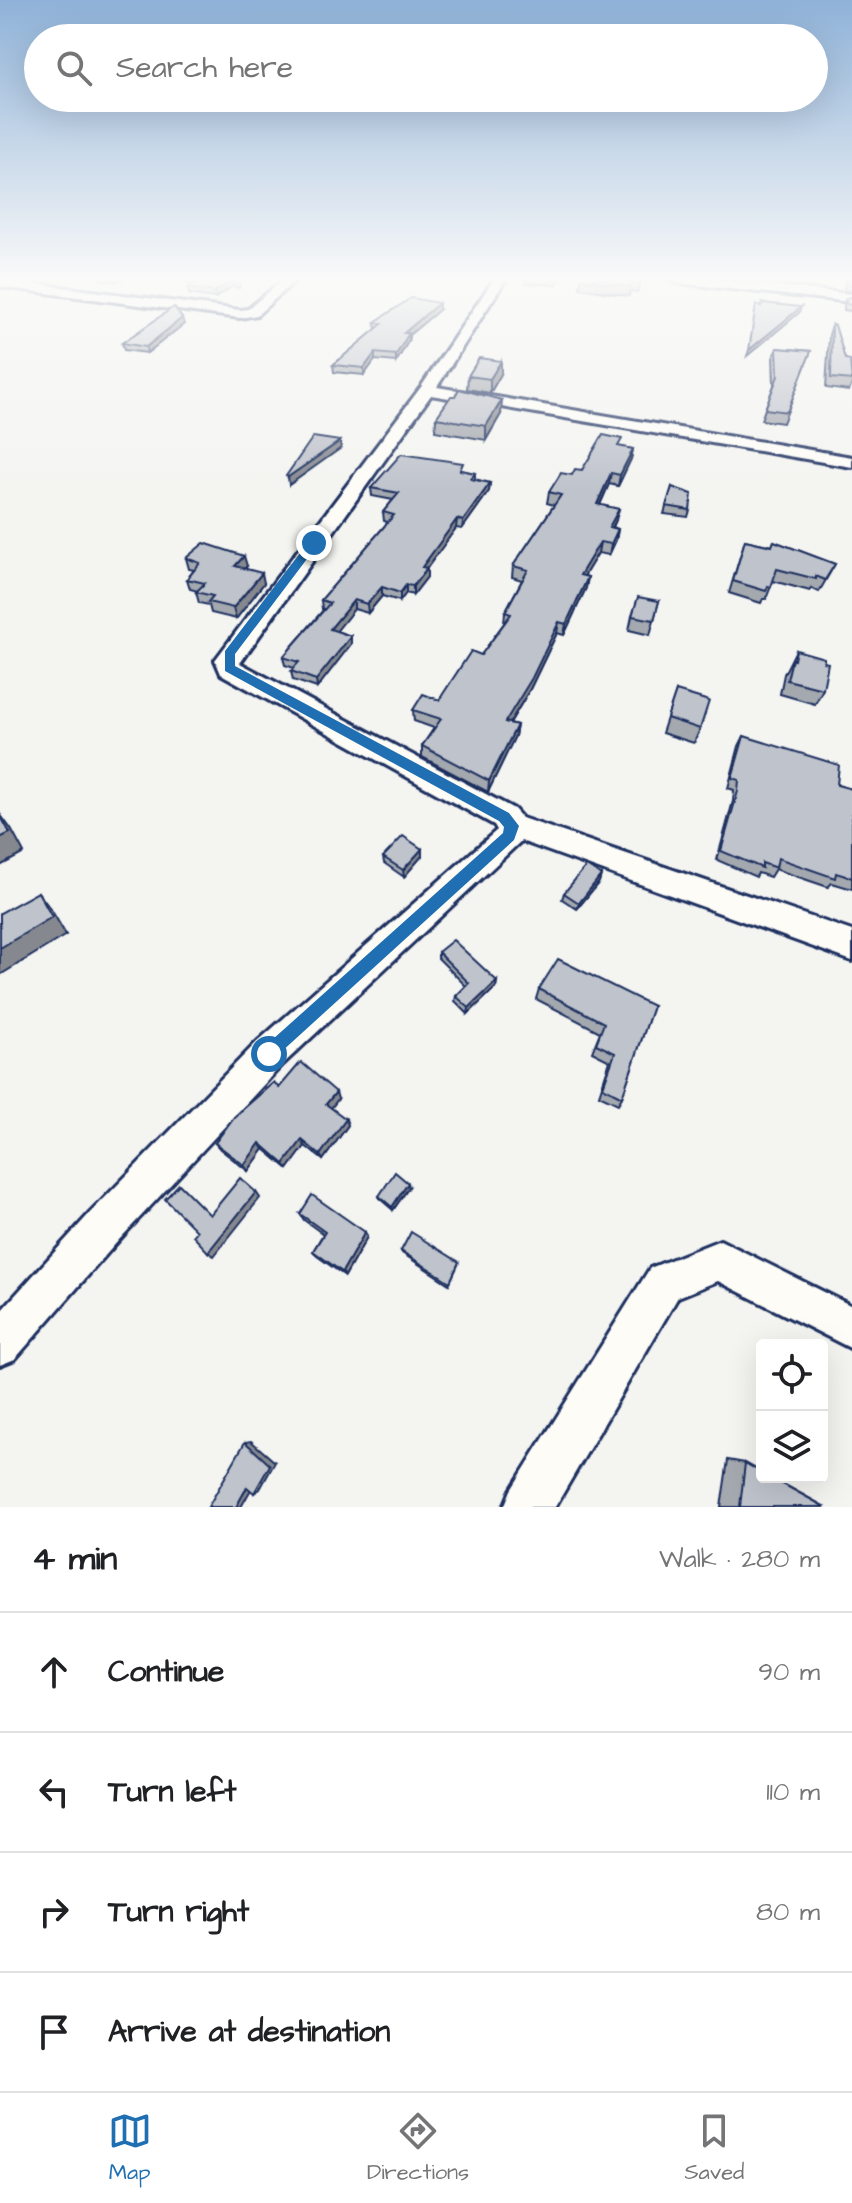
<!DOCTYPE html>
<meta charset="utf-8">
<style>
body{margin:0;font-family:"Architects Daughter",sans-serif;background:#f2f2f2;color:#202124}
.controls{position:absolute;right:24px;bottom:24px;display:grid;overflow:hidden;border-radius:8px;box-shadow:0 8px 32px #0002}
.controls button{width:72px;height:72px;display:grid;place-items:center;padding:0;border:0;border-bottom:2px solid #e0e0e0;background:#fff;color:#202124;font:40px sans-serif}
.stop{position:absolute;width:24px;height:24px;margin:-18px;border:6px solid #1f6fb2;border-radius:50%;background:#fff}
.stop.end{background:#1f6fb2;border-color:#fff;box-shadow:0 2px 8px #0008}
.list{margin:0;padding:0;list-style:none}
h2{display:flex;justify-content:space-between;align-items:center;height:104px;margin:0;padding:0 32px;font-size:34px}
h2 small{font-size:26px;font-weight:400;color:#757577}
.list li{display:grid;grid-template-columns:52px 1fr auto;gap:24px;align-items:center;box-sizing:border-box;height:120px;padding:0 32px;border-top:2px solid #e0e0e0}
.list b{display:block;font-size:30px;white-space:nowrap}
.list em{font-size:26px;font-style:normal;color:#757577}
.icon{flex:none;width:44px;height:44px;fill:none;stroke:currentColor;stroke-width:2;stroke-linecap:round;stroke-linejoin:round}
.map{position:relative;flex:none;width:852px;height:1507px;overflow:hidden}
.search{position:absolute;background:#fff;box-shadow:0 8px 32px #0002;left:24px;right:24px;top:24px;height:88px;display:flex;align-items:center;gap:20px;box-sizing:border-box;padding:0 28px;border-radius:44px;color:#757577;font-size:30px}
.sheet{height:584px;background:#fff}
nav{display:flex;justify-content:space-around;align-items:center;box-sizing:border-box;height:112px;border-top:2px solid #e0e0e0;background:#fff;font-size:22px;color:#757577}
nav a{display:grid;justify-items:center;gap:4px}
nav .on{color:#1f6fb2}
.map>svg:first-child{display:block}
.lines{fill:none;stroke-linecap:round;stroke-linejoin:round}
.minor-casing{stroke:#1b2f5e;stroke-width:6}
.minor{fill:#fdfcf7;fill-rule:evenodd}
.wall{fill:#a4a8af;stroke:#1b2f5e;stroke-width:2}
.shaded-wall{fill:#86888f;stroke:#1b2f5e;stroke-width:2}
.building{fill:#bfc3cc;stroke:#1b2f5e;stroke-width:2}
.route{fill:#1f6fb2}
</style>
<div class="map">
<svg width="852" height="1507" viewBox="0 0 852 1507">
<rect width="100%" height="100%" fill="#f4f4f1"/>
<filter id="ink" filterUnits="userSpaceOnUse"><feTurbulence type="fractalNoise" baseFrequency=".0125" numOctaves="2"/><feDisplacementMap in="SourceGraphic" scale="16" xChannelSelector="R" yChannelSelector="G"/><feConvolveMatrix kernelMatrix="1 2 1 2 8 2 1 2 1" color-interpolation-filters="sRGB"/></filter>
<g filter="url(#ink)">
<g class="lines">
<g class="minor-casing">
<g id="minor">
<polygon points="0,279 240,310 248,309 284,279 297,279 257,315 240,318 0,287"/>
<polygon points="494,279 506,279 437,387 852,457 852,467 431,395 240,663 514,809 522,818 852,931 852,961 521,841 281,1066 118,1241 15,1359 0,1365 0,1312 90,1213 257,1042 497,830 494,825 221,674 215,660 421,387"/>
<polygon points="670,279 709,279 852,294 852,302 676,283"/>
<polygon points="720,1240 852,1306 852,1349 718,1281 678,1297 555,1507 504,1507 511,1490 650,1268"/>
</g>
</g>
<use href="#minor" class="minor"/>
</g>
<g class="wall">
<polygon points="97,279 123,279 115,282"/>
<polygon points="185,279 242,279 239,288 233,286 215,298 189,294 188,288 193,285 186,283"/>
<polygon points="526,279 561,279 556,285 525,283"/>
<polygon points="581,279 643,279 637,292 630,291 629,296 580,288"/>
<polygon points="845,279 852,279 852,292 844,290"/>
<polygon points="852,297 852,311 844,310 844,304 846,298"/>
<polygon points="439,310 409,335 409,340 396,362 375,360 364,375 334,372 333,365 376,329 375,322"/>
<polygon points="184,324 147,353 124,350 122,343"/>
<polygon points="832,325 845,359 852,372 852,384 849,391 826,388 829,335"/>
<polygon points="777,348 811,351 783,423 761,420 774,385 773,358"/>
<polygon points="501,374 490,393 467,389 468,376"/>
<polygon points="501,414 486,440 435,431 436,418"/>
<polygon points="621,447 633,449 631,459 618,486 609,484 600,505 616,520 613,527 618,529 616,540 609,555 598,553 584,576 588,577 586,588 564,635 557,633 530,689 510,723 517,725 515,736 488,792 422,757 422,746 434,728 414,721 413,710 439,700 481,655 504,623 505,612 522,580 512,577 513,566 554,505 547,503 549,492 572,475"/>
<polygon points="462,470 475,473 475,479 490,483 489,491 462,529 456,528 427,568 427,577 413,595 406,593 400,601 382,596 368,613 354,609 336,631 351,636 351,644 317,688 293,680 291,671 294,668 285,665 283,657 324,609 322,609 321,600 388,522 384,521 383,512 393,500 372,496 371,488"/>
<polygon points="672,487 690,510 688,517 664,514"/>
<polygon points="745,540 772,546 774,541 835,564 819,592 811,588 810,591 773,581 766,599 763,599 761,603 729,593"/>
<polygon points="186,558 247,566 245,569 264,583 236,619 211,613 209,605 199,603 196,592 198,591 190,589 187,579 194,570 189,569"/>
<polygon points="659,601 650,635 629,630 632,616"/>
<polygon points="796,650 823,689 815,704 780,694 784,674"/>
<polygon points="676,691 700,729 694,743 662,733"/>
<polygon points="744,736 837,785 852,789 852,889 832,883 828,887 775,869 770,877 758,873 756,877 717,860 733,801 734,790 728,788 739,746"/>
<polygon points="422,849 422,856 404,877 384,863 383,857"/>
<polygon points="601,875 599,882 577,909 562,899 564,893"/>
<polygon points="438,952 497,981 496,987 468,1014 455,1001 456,996 466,986 438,958"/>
<polygon points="539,989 653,1006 622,1097 618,1104 599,1095 610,1061 592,1052 600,1032 536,999"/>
<polygon points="279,1088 338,1099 331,1108 348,1125 323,1160 305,1146 288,1169 264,1149 248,1171 220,1149 215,1143"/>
<polygon points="409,1187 393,1210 380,1199 379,1196"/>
<polygon points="300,1214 365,1232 367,1237 345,1276 317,1256 313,1251 323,1234 304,1220"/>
<polygon points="401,1251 458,1265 449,1284 402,1253"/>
<polygon points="728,1460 745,1463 825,1507 721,1507"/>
</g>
<g class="shaded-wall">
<polygon points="232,280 233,286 215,298 214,292"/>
<polygon points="439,303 439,310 409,335 409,340 396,362 396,355 404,333"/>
<polygon points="801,307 799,313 747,356 749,350"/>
<polygon points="182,318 184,324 147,353 146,347"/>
<polygon points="375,353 375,360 364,375 364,368"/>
<polygon points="501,361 501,374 490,393 490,379"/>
<polygon points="502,400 501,414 486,440 486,426"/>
<polygon points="340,441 341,448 289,485 288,477"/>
<polygon points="633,449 631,459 618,486 620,475"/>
<polygon points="611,473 609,484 595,515 597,504"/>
<polygon points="490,483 489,491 462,529 463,521"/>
<polygon points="619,509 616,520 607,538 609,527"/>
<polygon points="457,519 456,528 422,575 422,567"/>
<polygon points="618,529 616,540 609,555 611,544"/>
<polygon points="600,542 598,553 578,586 580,575"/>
<polygon points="244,556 247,566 237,577 235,566"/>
<polygon points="427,568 427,577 413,595 413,586"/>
<polygon points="262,573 264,583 236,619 233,608"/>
<polygon points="588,577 586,588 564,635 566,624"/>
<polygon points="406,585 406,593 400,601 400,593"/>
<polygon points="382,587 382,596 368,613 367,604"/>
<polygon points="354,600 354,609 331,638 330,629"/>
<polygon points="559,622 557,633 530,689 504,732 505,722"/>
<polygon points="351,636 351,644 317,688 316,680"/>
<polygon points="517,725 515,736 488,792 489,781"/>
<polygon points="0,814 11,829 24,853 0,866"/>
<polygon points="422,849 422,856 404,877 403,870"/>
<polygon points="601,875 599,882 577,909 579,903"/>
<polygon points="38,892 52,911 66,935 0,975 0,948"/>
<polygon points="497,981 496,987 468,1014 469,1008"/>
<polygon points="336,1092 338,1099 329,1111 326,1104"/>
<polygon points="346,1119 348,1125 323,1160 320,1155"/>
<polygon points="302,1140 305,1146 288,1169 284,1164"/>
<polygon points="260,1143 264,1149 248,1171 244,1165"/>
<polygon points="408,1183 409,1187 393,1210 392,1207"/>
<polygon points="256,1192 260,1198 214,1256 208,1252"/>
<polygon points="365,1232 367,1237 345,1276 342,1272"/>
<polygon points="251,1441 275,1462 260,1489 254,1493 245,1442"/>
<polygon points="254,1484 241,1507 236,1507 247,1487"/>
</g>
<g class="building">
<polygon points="193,279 239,279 238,282 232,280 214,292 188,288 200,280"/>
<polygon points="581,279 641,279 639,284 631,283 630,287"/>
<polygon points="847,279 852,279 852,285 847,284"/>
<polygon points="852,297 852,305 846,304 846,298"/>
<polygon points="411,298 439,303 404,333 409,333 396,355 375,353 364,368 333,365 382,324 375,322"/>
<polygon points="762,303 801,307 749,350 756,305 761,306"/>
<polygon points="174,307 182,318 146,347 122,343"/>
<polygon points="832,325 835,325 845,359 850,360 852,380 831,378"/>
<polygon points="777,348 811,351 787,412 765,409 778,376"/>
<polygon points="479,358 501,361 490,379 468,376"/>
<polygon points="459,389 502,400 486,426 436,418 451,396 455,396"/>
<polygon points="603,435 622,439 618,446 633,449 620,475 611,473 597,504 619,509 609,527 618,529 611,544 600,542 580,575 588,577 566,624 559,622 532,678 505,722 517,725 489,781 422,746 441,719 413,710 423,694 439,700 471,651 481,655 511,614 505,612 528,570 513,566 561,495 549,492 561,473 572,475 575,469 582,470"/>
<polygon points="313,437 340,441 288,477 286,476"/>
<polygon points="401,454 463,463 460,470 475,473 471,479 490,483 463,521 457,519 422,567 427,568 413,586 406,585 400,593 382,587 367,604 354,600 330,629 351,636 316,680 291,671 299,662 283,657 330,603 321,600 394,515 383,512 399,493 371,488"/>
<polygon points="672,487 692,494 690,510 666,506"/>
<polygon points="745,540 772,546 774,541 835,564 825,580 816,576 816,579 777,569 771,587 768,586 766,591 733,581"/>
<polygon points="204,543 244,556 235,566 262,573 233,608 208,602 213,596 196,592 205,583 187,579 200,563 186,558"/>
<polygon points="638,597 659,601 654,620 632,616"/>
<polygon points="796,650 824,658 824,662 828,663 823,689 787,680 792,659 794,660"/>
<polygon points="676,691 709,701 700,729 667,718"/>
<polygon points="744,736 839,765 837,785 852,789 852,878 836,873 835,878 778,858 776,868 762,863 762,868 721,851 738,791 739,780 732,778"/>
<polygon points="0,815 10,833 0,838"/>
<polygon points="403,836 422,849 403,870 383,857"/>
<polygon points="586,866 601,875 579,903 564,893"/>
<polygon points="38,892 52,917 0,948 0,913"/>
<polygon points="453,940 497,981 469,1008 456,996 469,983 438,952"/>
<polygon points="558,959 653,1006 622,1097 603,1087 615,1053 596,1044 604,1023 539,989"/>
<polygon points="301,1062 336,1092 326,1104 346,1119 320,1155 302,1140 284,1164 260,1143 244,1165 215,1143 234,1117 274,1082 279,1088"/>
<polygon points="395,1172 408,1183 392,1207 379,1196"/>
<polygon points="240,1178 256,1192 208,1252 193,1236 197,1231 165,1199 179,1184 210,1215"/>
<polygon points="312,1195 365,1232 342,1272 313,1251 325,1232 300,1214"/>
<polygon points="411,1232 459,1262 450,1282 401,1251"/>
<polygon points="245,1442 270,1465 254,1493 247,1487 236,1507 208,1507"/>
<polygon points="745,1463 762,1473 762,1477 770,1477 825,1507 740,1507"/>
</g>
</g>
<linearGradient id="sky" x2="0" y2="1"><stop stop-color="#8fb2d8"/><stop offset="0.57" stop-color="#fafaf9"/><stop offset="1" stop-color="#fafaf9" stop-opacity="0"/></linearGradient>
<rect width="852" height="490" fill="url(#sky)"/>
<polygon class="route" points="310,540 319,543 235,654 235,666 509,813 519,826 514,840 269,1063 263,1060 261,1054 263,1048 503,833 504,827 499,821 225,671 225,651"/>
</svg>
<div class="controls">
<button><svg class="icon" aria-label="locate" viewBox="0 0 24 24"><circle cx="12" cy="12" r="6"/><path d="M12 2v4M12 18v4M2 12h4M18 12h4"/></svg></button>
<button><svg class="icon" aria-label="layers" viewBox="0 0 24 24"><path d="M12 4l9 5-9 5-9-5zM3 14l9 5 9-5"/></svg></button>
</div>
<div class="stop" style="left:269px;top:1054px"></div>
<div class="stop end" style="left:314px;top:543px"></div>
<div class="search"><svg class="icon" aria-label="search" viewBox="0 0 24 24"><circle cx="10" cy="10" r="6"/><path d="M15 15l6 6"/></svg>Search here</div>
</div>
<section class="sheet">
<h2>4 min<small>Walk · 280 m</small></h2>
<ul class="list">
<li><svg class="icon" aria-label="ahead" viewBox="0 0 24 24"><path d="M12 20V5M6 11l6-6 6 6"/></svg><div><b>Continue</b></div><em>90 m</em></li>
<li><svg class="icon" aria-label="left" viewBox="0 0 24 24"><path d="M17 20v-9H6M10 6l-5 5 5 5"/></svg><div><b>Turn left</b></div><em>110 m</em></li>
<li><svg class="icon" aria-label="right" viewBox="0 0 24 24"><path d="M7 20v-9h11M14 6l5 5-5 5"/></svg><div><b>Turn right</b></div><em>80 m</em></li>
<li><svg class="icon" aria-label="arrive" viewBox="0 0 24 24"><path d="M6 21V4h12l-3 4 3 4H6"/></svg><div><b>Arrive at destination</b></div></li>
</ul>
</section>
<nav>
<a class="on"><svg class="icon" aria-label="map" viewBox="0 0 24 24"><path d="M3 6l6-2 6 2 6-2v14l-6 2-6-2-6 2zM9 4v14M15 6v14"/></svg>Map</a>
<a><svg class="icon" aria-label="directions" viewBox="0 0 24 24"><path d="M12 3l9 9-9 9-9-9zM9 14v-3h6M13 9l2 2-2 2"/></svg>Directions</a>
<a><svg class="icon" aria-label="saved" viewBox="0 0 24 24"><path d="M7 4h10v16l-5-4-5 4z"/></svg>Saved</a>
</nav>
